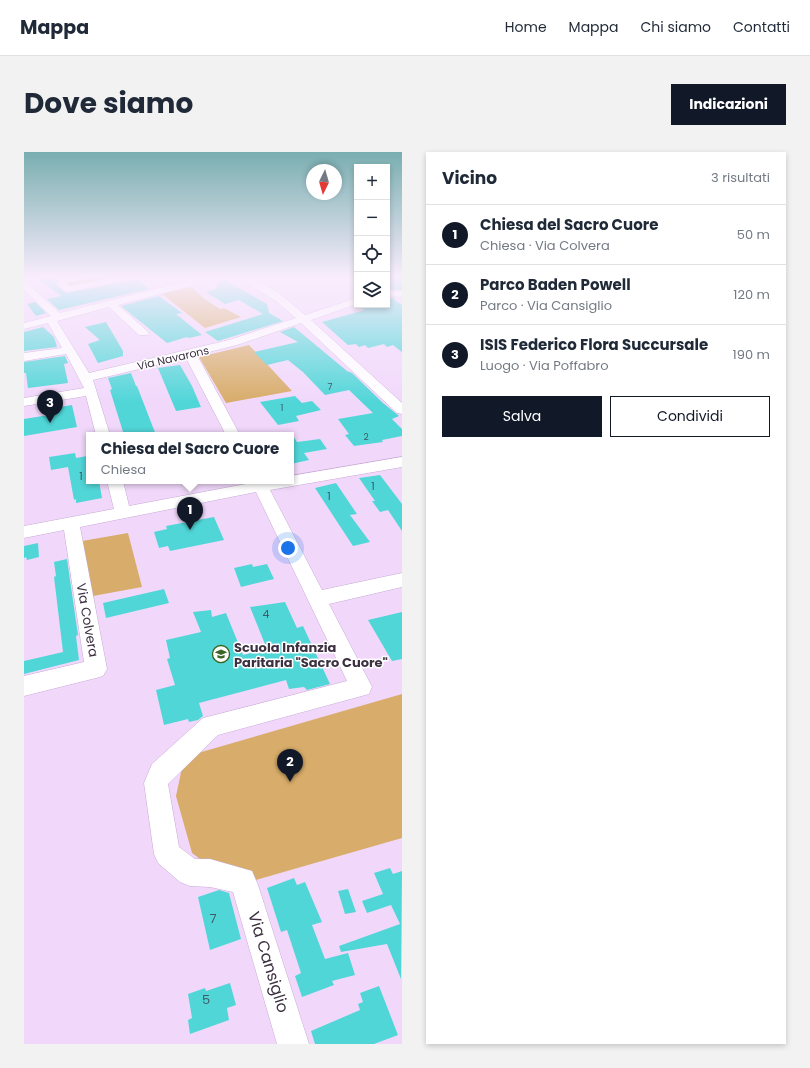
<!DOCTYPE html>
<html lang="it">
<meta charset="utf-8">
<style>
body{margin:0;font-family:Poppins,sans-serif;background:#f2f2f3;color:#1f2937}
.controls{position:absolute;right:12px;top:12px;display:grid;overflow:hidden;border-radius:0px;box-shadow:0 2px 6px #0003}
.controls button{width:36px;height:36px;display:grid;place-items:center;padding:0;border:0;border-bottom:1px solid #e0e1e3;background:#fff;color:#1f2937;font:20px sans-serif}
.compass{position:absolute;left:282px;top:12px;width:36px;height:36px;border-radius:50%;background:#fff;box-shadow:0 2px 6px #0003;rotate:185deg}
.you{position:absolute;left:264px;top:396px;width:14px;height:14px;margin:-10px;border:3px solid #fff;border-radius:50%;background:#1a73e8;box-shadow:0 0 0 6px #1a73e833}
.badge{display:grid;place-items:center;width:26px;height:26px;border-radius:50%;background:#111827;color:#fff;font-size:13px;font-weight:700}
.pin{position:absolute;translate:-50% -33px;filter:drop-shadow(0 1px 2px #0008)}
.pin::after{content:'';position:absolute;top:21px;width:14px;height:12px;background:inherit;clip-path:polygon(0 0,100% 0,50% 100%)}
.popup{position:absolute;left:62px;top:280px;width:208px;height:52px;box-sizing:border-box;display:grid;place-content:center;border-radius:0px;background:#fff;filter:drop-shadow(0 1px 3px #0005);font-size:13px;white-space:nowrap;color:#747a83}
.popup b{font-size:15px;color:#1f2937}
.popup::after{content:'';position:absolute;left:50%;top:100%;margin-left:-8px;border:8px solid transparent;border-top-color:#fff}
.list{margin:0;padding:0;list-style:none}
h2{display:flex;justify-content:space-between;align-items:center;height:52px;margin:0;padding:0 16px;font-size:17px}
h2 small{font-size:13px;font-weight:400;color:#747a83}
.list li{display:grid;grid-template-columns:26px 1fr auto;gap:12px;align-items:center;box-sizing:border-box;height:60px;padding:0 16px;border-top:1px solid #e0e1e3}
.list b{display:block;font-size:15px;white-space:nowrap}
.list p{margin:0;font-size:13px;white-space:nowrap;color:#747a83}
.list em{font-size:13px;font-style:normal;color:#747a83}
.actions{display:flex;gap:8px;padding:12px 16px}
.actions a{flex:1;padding:9px 0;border:1px solid #111827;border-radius:0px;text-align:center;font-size:14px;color:#111827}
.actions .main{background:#111827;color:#fff}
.icon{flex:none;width:22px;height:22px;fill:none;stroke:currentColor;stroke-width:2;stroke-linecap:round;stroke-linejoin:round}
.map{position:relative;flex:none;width:378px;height:892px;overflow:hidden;border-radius:0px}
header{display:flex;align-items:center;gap:24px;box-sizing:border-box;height:56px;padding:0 20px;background:#fff;border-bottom:1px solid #e0e1e3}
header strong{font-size:19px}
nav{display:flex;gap:22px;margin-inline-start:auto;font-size:14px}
.intro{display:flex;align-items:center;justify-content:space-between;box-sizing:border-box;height:96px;padding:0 24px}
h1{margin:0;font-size:28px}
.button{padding:10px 18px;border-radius:0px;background:#111827;color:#fff;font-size:14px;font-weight:700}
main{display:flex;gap:24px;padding:0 24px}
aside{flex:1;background:#fff;border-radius:0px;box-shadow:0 2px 6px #0003}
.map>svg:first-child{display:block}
.green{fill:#d8ac6a}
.building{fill:#51d6d8}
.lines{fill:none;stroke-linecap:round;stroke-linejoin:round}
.minor-casing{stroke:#c8aad4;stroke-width:1}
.minor{fill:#fff;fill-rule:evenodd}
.labels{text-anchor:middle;stroke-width:3;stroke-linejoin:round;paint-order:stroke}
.far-number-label{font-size:9px;fill:#415a67}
.far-street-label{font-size:11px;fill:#3c3041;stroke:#fff}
.number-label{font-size:11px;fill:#415a67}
.street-label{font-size:13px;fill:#3c3041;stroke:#fff}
.poi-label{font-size:13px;font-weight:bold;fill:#3c3041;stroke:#fff;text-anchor:start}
.near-number-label{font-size:13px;fill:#415a67}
.near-street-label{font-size:16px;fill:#3c3041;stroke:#fff}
</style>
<header>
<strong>Mappa</strong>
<nav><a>Home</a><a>Mappa</a><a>Chi siamo</a><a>Contatti</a></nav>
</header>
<div class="intro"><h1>Dove siamo</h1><a class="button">Indicazioni</a></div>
<main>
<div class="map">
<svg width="378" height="892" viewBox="0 0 378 892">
<rect width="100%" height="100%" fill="#f1d8fb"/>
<g class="green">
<polygon points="58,125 105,125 48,137 38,130"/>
<polygon points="167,135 182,148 196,157 200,156 217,165 181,176 138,142"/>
<polygon points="225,193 268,239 202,251 175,205"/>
<polygon points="104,381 118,435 69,444 58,389"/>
<polygon points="378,542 378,686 228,729 180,710 168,701 152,644 158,616 167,603"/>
</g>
<g class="building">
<polygon points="12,125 37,125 32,132 43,141 105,129 111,126 125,137 35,158 23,147 37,144"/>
<polygon points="363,125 378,125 378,138 363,137"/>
<polygon points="197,126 243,152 245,161 259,169 194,189 181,180 239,162 215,148 201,152 182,140 194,136 192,135"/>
<polygon points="135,144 158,161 152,162 178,183 165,186 163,185 143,191 97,154"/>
<polygon points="363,146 373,146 369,147 378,153 378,200 369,193 363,195 360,192 344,196 341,193 335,195 332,192 324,193 298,170 341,158 332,154 334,153 363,153"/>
<polygon points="11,150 22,161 12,164 3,152"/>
<polygon points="82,170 99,199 99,204 74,211 64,192 76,188 61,175"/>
<polygon points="19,175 30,185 33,195 0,199 0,180"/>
<polygon points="270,175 323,219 328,221 359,251 375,264 368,267 378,277 378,284 358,288 359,290 330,294 321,283 325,282 314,267 349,261 325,238 301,243 279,220 264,208 243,213 230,200 274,190 256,180"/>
<polygon points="41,204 44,211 40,212 44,231 4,236 2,221 0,221 0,210"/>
<polygon points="156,213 168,234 177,255 152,259 134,216"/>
<polygon points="107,221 112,234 113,234 132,283 100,283 86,238 88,237 84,226"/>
<polygon points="271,244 278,251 288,249 297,258 272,264 275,269 254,273 236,250"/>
<polygon points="48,253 53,275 0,284 0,267 25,263 24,257"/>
<polygon points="267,281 273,290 296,287 303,297 280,301 285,308 267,312"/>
<polygon points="51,301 52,306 63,304 65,329 75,329 78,346 52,351 52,347 50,348 44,315 27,318 25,305"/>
<polygon points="356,323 378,352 378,379 364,358 356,360 348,349 351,349 335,326"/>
<polygon points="312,331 333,362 326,363 346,390 329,394 291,336"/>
<polygon points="190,365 200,388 146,399 144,394 135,396 130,380 143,377 142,374"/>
<polygon points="14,391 15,405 3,408 2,405 0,406 0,394"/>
<polygon points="43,407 54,483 52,484 55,508 0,522 0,509 39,500 30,425 32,424 30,410"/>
<polygon points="228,412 229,415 243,412 250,427 217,435 210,416"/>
<polygon points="140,437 145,451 82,466 79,451"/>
<polygon points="261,450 273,476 279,474 306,532 283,538 280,535 265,537 262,528 175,551 179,564 174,568 165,570 164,567 140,573 132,538 151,533 143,507 146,506 142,488 177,480 169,460 187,458 188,465 202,461 219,503 243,497 226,455"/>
<polygon points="378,460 378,507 368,509 344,468"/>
<polygon points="366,716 369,722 378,719 377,827 363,792 317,800 315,794 376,772 367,753 343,761 338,749 359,742 350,721"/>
<polygon points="270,726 273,733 281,730 298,770 288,773 301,807 324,801 331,823 308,829 310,833 278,845 271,824 277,821 263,778 257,780 243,736"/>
<polygon points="324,737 332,760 321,762 314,739"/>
<polygon points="195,738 205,741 217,787 186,798 174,745"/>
<polygon points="206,831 212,853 203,856 205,868 166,882 164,868 168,866 164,842 181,836 182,839"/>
<polygon points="355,834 374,883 350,892 291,892 287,879 336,858 334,852 339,850 336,841"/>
</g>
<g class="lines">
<g class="minor-casing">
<g id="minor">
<polygon points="43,125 63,125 61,127 44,130 43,132 46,134 92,125 110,125 105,128 43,140 40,139 33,132 38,126"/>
<path d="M179 125H195L193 127 94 153 123 179 125 181 123 183H115L85 155 33 169 65 221 205 188 272 166 252 149 213 125C238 125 263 147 281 163L333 146V152L287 168 378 251V262L373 261 277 171 213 193 173 203 216 283H202L162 206 69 228 86 283H72L62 244 0 254V246L60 236 42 202 0 209V201L38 196 24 171 0 177V171L27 164 0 138V130L3 131 36 161Z"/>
<polygon points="363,138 378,139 378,145 363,144"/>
<polygon points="378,305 378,315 246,338 298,438 378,421 378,435 305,452 348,535 345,542 194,583 144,632 155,695 171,707 186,707 228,719 234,733 285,892 253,892 209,740 186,735 166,734 156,730 134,711 130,702 120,631 128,612 179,566 323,529 232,340 56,375 83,517 79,524 72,526 0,544 0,524 60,510 40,378 0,386 0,374 90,357 83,329 99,329 105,354 227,331 226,329 267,329 267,324"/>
</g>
</g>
<use href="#minor" class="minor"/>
</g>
<linearGradient id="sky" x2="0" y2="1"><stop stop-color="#79aeb0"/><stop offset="0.5" stop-color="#f9edfd"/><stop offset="1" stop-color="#f9edfd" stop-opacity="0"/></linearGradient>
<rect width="378" height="250" fill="url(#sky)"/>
<defs>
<g id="school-ring" transform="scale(0.9)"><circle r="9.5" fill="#fff" stroke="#3a6522" stroke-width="1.5"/><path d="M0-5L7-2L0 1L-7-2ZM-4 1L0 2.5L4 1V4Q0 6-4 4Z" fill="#3a6522"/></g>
</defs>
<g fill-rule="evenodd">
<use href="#school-ring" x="197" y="502"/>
</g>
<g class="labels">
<g class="far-number-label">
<text x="306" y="238">7</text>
<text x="258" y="259">1</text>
<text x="342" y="288">2</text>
</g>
<g class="far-street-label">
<text transform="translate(149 206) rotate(-13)" y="4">Via Navarons</text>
</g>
<g class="number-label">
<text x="57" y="328">1</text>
<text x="349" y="338">1</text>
<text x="305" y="348">1</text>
<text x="242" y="466">4</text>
</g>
<g class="street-label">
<text transform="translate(64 468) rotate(80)" y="5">Via Colvera</text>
</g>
<g class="poi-label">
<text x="210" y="500">Scuola Infanzia<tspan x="210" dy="15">Paritaria "Sacro Cuore"</tspan></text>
</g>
<g class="near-number-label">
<text x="189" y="771">7</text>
<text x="182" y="852">5</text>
</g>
<g class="near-street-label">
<text transform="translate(245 810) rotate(73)" y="6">Via Cansiglio</text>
</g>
</g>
</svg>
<div class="controls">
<button>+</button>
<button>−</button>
<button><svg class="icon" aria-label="locate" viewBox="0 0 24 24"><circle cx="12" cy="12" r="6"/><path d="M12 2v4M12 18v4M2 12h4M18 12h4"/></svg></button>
<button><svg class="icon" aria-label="layers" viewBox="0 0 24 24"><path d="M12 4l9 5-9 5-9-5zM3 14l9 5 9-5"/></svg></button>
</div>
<svg class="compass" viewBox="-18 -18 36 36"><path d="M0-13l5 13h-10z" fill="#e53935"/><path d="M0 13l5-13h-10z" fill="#747a83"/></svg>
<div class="you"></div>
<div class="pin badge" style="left:166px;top:378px">1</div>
<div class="popup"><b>Chiesa del Sacro Cuore</b>Chiesa</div>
<div class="pin badge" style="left:266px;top:630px">2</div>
<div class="pin badge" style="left:26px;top:271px">3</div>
</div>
<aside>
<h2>Vicino<small>3 risultati</small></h2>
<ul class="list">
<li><span class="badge">1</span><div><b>Chiesa del Sacro Cuore</b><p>Chiesa · Via Colvera</p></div><em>50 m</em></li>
<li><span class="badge">2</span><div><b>Parco Baden Powell</b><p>Parco · Via Cansiglio</p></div><em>120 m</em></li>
<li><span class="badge">3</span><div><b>ISIS Federico Flora Succursale</b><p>Luogo · Via Poffabro</p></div><em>190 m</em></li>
</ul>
<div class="actions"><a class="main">Salva</a><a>Condividi</a></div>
</aside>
</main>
